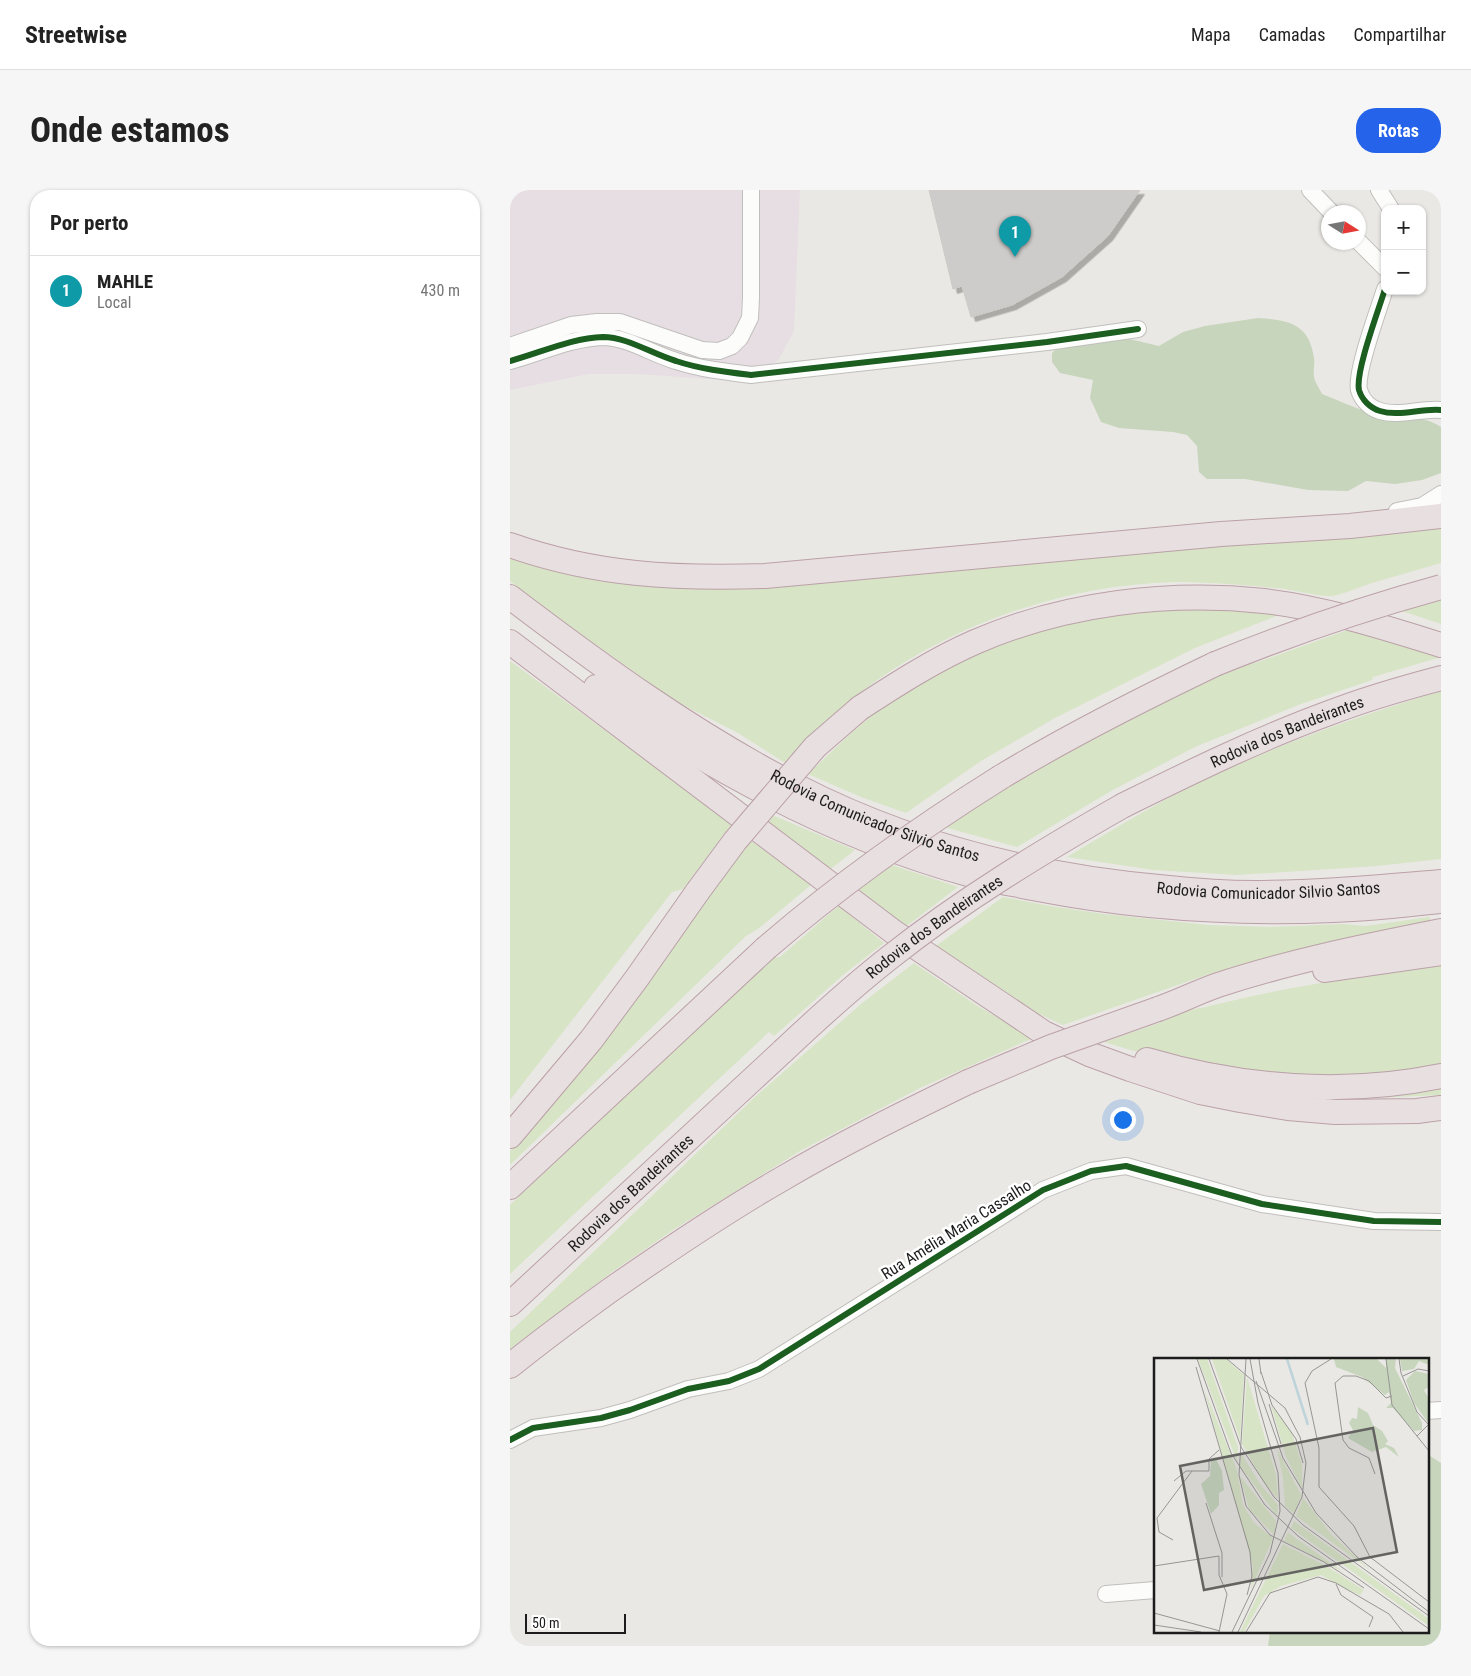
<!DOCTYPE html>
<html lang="pt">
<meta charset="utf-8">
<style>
body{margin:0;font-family:"Roboto Condensed",sans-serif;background:#f6f6f6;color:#222}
.controls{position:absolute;right:15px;top:15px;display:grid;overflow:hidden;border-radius:10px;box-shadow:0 1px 4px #0004}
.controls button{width:45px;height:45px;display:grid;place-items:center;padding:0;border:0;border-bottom:1px solid #e0e0e0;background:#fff;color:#222;font:25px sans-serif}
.compass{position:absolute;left:811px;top:15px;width:45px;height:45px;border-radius:50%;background:#fff;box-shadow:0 1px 4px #0004;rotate:101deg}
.scale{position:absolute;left:15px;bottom:12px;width:101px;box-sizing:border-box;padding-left:5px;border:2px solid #1c1c1c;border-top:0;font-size:14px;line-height:18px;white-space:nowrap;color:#1c1c1c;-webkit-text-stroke:4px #fff;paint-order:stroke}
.you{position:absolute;left:612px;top:929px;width:18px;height:18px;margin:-12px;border:4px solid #fff;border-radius:50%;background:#1a73e8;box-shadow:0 0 0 8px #1a73e833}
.badge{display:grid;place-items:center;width:32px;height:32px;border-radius:50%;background:#2563eb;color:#fff;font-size:16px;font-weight:700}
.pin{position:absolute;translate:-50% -41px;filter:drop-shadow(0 1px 2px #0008)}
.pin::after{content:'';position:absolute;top:26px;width:18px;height:15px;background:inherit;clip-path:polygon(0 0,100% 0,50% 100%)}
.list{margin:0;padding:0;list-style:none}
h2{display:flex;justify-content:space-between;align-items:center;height:65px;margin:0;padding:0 20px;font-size:21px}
h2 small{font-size:16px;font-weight:400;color:#767676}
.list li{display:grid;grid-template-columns:32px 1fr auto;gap:15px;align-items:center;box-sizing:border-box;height:70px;padding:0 20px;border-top:1px solid #e0e0e0}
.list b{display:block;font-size:19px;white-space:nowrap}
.list p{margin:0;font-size:16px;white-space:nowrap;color:#767676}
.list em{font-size:16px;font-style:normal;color:#767676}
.map{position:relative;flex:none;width:931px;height:1456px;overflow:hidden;border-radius:20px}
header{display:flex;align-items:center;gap:30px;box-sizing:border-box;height:70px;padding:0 25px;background:#fff;border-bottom:1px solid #e0e0e0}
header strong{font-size:24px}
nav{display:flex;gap:28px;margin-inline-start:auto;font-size:18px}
.intro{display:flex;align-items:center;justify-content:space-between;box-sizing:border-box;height:120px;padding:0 30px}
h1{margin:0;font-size:35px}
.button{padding:12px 22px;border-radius:20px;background:#2563eb;color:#fff;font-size:18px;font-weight:700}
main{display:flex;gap:30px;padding:0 30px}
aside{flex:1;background:#fff;border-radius:20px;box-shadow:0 1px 4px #0004}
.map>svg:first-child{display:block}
.industrial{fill:#e7dee3}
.grass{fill:#d7e4c6}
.forest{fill:#c6d5bc}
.building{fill:#ceccca;stroke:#cdcac6;filter:url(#shadow)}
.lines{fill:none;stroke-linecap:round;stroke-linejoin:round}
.minor-casing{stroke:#c0bfbd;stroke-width:18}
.highway-casing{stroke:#bba0a8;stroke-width:26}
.minor{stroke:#fcfcfb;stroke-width:16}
.highway{stroke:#e8dfe0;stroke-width:24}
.highway-bridge-casing{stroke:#bba0a8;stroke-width:26;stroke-linecap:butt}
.highway-bridge{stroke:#e8dfe0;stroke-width:24}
.cycleway-casing{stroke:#fff;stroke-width:9}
.cycleway{stroke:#1b5e20;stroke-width:6}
.labels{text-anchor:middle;stroke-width:5;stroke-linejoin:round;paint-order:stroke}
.street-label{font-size:16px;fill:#1c1c1c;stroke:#fff}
.inset-river{fill:none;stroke:#bcd4da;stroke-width:2.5}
.inset-road{fill:none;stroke:#989694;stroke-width:1}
.view{fill:#646362;fill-opacity:0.15;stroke:#646362;stroke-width:2.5}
.inset-edge{fill:none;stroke:#1c1c1c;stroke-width:2.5}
</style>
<header>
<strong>Streetwise</strong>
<nav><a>Mapa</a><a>Camadas</a><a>Compartilhar</a></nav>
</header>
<div class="intro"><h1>Onde estamos</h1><a class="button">Rotas</a></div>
<main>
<aside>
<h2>Por perto<small></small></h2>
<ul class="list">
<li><span class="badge" style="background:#0f9aa8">1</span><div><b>MAHLE</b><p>Local</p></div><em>430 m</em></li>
</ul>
</aside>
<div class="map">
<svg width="931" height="1456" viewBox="0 0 931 1456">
<defs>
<filter id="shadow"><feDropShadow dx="4.5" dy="4.5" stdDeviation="0" flood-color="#0004"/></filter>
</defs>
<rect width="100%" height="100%" fill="#eae8e4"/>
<polygon class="industrial" points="0,0 290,0 284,141 269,169 242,192 128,184 79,184 0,200"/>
<g class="grass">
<path d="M931 331V373C908 380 885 386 862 393 849 397 835 404 822 406 810 407 781 399 766 398 733 395 698 392 665 392 518 396 371 462 275 573L228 543 173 515 151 501 45 426 0 391V363L105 389Z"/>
<polygon points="931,409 931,434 889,420"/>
<polygon points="665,418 774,423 685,458 545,528 471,571 396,623 351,607 298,584 339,545 368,520 400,497 458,465 521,442 590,426"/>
<polygon points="843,438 931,462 931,467 863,487 862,490 791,514 685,557 601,601 507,657 434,637 503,591 658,507 738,472 745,473"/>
<polygon points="0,471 148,579 221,635 173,699 162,702 0,910"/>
<path d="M931 501V669L867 676 727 685 643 680 557 667C602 640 648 612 696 589 772 553 851 525 931 501Z"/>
<polygon points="262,625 345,660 318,681 255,633"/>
<polygon points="240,650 301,695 248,739 236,746 0,975 0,961 71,877 192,711 195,712"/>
<polygon points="382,675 448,697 394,738 346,702"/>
<polygon points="493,707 540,716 594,724 698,735 760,737 833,734 855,736 919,727 921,731 841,747 705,782 553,835 523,821 423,758"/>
<polygon points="329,716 374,753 333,785 264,846 259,842 0,1084 0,1015 262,768 270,767 319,724"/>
<polygon points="404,773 466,815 523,848 410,898 290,961 163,1040 102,1082 0,1159 0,1142 246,906 351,814"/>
<path d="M931 776V881L847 890 687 876 624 861 594 852 649 833C665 821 689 819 708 814 781 796 856 785 931 776Z"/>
<polygon points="931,892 931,905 841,909 840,903"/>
</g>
<g class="forest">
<path d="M748 128C778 130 799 133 804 168 805 174 803 181 804 187 805 193 810 199 812 204 830 211 853 222 871 225 892 229 912 224 931 237V283L912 290 885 294 856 291 838 301 798 300 735 289H697L689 282 687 256 677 245 663 242 609 238 591 232 580 208 583 190 550 183 542 172V163L551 154 611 147 649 156 673 142 695 136Z"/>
<polygon points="917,1264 931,1273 931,1456 758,1456 760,1442 917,1442"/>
</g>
<polygon class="building" points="419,0 630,0 598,46 552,87 502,115 461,127 452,96 443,99"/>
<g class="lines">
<g class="minor-casing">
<g id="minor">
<polyline points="800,0 821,22"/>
<polyline points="869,0 881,19"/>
<polyline points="848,51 875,78"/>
<path d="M875 99C869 119 845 182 849 200 852 210 860 218 870 221 889 227 911 218 931 220"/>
<polyline points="0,156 61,135 87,132 110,132 192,160 209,161 222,156 230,148 240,128 241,108 241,0"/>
<path d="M0 171C30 163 61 148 93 147 117 147 142 164 166 171 190 179 216 182 241 185L537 152 628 139"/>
<polyline points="887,321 912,316 931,304"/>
<polyline points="917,1221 931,1220"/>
<polyline points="0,1250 23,1238 91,1228 120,1220 178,1199 219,1191 249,1179 533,1000 581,981 616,976 752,1014 864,1031 931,1032"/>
<polyline points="596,1404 645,1400"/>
</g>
</g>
<g class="highway-casing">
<g id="highway">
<path d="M0 355C85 385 165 389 255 386L711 344 840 336 931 326"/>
<path id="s1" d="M0 407C91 476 184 544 286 596 402 656 530 687 659 698 687 701 716 703 744 703 807 703 869 697 931 692"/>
<polyline points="0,452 385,743 534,843 579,864 620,879 690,902 730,910 778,918 825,922 907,921 931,918"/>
<path d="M86 497C109 514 132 531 156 546 249 604 352 655 458 684 481 691 505 694 528 699 626 718 724 724 823 720 859 719 895 715 931 711"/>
<path d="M350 518C387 494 424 470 465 452 555 413 657 401 754 411 814 418 873 437 931 455"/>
<path d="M491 587C560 545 632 509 705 474"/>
<path id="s2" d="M614 615C681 582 748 549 819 523 855 509 893 498 931 488"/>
<polyline points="815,780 931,763"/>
<path d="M648 819C668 812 688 802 708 795 781 771 856 756 931 741"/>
<path d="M637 870C731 898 835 906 931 886"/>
<polyline points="0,946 81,850 127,788 188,701"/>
<polyline points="0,997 255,759"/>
<path id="s3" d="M0 1114 273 861"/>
<path d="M0 1176C32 1150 66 1125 99 1101 155 1062 211 1024 270 990 331 954 394 923 458 892"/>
</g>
</g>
<use href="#minor" class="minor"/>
<use href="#highway" class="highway"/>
<g class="highway-bridge-casing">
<g id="highway-bridge">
<path d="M705 474C779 444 854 418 931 397"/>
<polyline points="188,701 225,651 305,557 350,518"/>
<path d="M255 759C329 695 408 639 491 587"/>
<path id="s4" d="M273 861C307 829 342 797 379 768 452 710 533 661 614 615"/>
<polyline points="458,892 541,857 648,819"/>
</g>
</g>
<use href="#highway-bridge" class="highway-bridge"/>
<g class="cycleway-casing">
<g id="cycleway">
<path d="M875 99C869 119 845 182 849 200 852 210 860 218 870 221 889 227 911 218 931 220"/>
<path d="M0 171C30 163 61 148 93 147 117 147 142 164 166 171 190 179 216 182 241 185L537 152 628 139"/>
<polyline points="0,1250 23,1238 91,1228 120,1220 178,1199 219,1191 249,1179 533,1000 581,981 616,976 752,1014 864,1031 931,1032"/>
</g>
</g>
<use href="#cycleway" class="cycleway"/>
</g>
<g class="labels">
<g class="street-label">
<text dy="6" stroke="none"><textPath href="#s2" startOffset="179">Rodovia dos Bandeirantes</textPath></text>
<text dy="6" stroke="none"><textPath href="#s1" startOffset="428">Rodovia Comunicador Silvio Santos</textPath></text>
<text dy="6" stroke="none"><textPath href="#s1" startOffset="832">Rodovia Comunicador Silvio Santos</textPath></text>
<text dy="6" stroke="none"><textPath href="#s4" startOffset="196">Rodovia dos Bandeirantes</textPath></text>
<text dy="6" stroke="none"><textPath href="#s3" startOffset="164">Rodovia dos Bandeirantes</textPath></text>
<text transform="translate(446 1039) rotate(-32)" y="6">Rua Amélia Maria Cassalho</text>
</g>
</g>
<g transform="translate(644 1168)">
<rect width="275" height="275" fill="#eae8e4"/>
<path d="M44 1H53L84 89 83 103ZM58 1H72L90 17 86 81ZM93 19 122 117 124 141 110 124 88 86ZM50 31 83 112 89 147 100 165 119 180 97 231 99 208ZM117 47 138 75 148 107V131L132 99ZM123 91 147 137 140 156 131 148 129 120ZM87 95 106 126 124 147 123 158 86 108ZM86 118 122 163 120 177 95 151ZM149 140 177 176 216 212 142 158ZM140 163 275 261V268L137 170ZM134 174 143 181 191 215 130 183ZM129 186 174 209 210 232 206 237 199 234 167 217 127 228 110 238 90 274H86Z" fill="#d7e4c6"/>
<path d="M180 1H223L232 10V1H242L241 10 268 65V72L260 73 239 50H232L237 45 235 34 231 37 208 19 182 9ZM246 1H275V7L265 3 260 11 248 13ZM261 13 275 16V29L270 32 275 41V66L260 45 252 22ZM204 49 214 55 219 67 228 73 234 83 231 86 240 90 245 99 232 89 218 94 194 80 199 72 195 65 198 60 203 61ZM61 99 68 113 70 132 65 135V147L57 156 47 126 56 118 57 103Z" fill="#c6d5bc"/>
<path class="inset-river" d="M133 1 154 67"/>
<path class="inset-road" d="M43 1 77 95 111 147 144 178 275 271M55 1 87 89 120 139 149 167 275 258M73 1 131 50 146 79 152 105 148 139 84 274M92 1 85 117 92 148 116 177 170 204 210 230M105 1 107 16M177 1 158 13 151 25 165 90V129L200 168 216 199 275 244M232 1 238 47 275 93M245 1 247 15 263 54 275 67M42 9 96 194 98 218 93 237M107 14 118 47 142 81 149 105M249 18 264 11 275 13M102 23 129 100 162 155 203 199 275 254M115 46 127 86M263 78 274 67M221 116 215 100 195 90 189 82 181 25 189 18H202L215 23 232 40 238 38M20 123 32 113H55V101L65 92M52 145 68 195V219M19 182 5 174 3 160 38 113M0 208 65 198V217L73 236 65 274M182 226 187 237 219 259 215 269M0 255 66 273M0 267 47 274M78 274 116 195 126 153 124 115 104 45 96 1M92 274 116 235 164 219 182 225 235 256 249 274"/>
<path class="view" d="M219 70 243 194 50 232 26 108Z"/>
<rect width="275" height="275" class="inset-edge"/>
</g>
</svg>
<div class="controls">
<button>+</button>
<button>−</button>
</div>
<svg class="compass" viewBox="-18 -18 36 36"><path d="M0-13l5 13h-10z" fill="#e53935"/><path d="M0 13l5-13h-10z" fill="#767676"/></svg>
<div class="scale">50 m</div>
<div class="you"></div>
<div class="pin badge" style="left:505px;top:67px;background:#0f9aa8">1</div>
</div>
</main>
